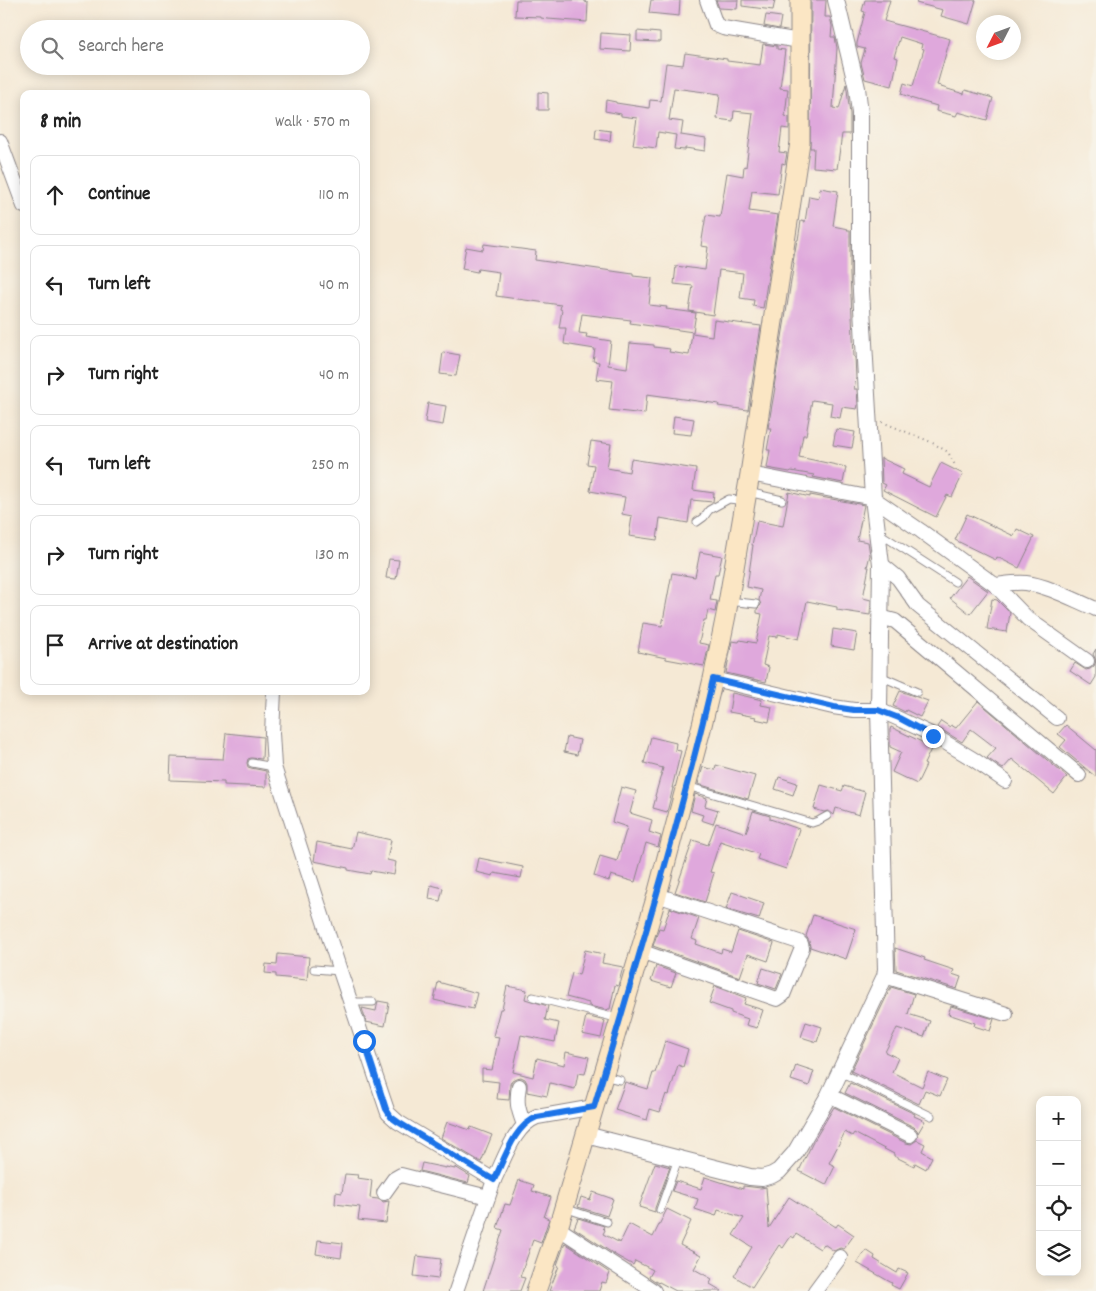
<!DOCTYPE html>
<meta charset="utf-8">
<style>
body{margin:0;font-family:Dekko,sans-serif;background:#f6f6f6;color:#222}
.controls{position:absolute;right:15px;bottom:15px;display:grid;overflow:hidden;border-radius:10px;box-shadow:0 2px 12px #0003}
.controls button{width:45px;height:45px;display:grid;place-items:center;padding:0;border:0;border-bottom:1px solid #e0e0e0;background:#fff;color:#222;font:25px sans-serif}
.compass{position:absolute;left:976px;top:15px;width:45px;height:45px;border-radius:50%;background:#fff;box-shadow:0 2px 12px #0003;rotate:228deg}
.stop{position:absolute;width:15px;height:15px;margin:-11px;border:4px solid #1a73e8;border-radius:50%;background:#fff}
.stop.end{background:#1a73e8;border-color:#fff;box-shadow:0 1px 5px #0008}
.list{margin:0;padding:0;list-style:none}
h2{display:flex;justify-content:space-between;align-items:center;height:65px;margin:0;padding:0 20px;font-size:21px}
h2 small{font-size:16px;font-weight:400;color:#767676}
.list li{display:grid;grid-template-columns:32px 1fr auto;gap:15px;align-items:center;box-sizing:border-box;height:80px;margin:0 10px 10px;padding:0 10px;border:1px solid #e0e0e0;border-radius:10px}
.list b{display:block;font-size:19px;white-space:nowrap}
.list em{font-size:16px;font-style:normal;color:#767676}
.icon{flex:none;width:28px;height:28px;fill:none;stroke:currentColor;stroke-width:2;stroke-linecap:round;stroke-linejoin:round}
.map{position:relative;flex:none;width:1096px;height:1291px;overflow:hidden}
.search{position:absolute;background:#fff;box-shadow:0 2px 12px #0003;left:20px;top:20px;width:350px;height:55px;display:flex;align-items:center;gap:12px;box-sizing:border-box;padding:0 18px;border-radius:28px;color:#767676;font-size:19px}
.panel{position:absolute;background:#fff;box-shadow:0 2px 12px #0003;left:20px;top:90px;width:350px;height:605px;border-radius:10px}
.map>svg:first-child{display:block}
.building{fill:#dfa8dc}
.lines{fill:none;stroke-linecap:round;stroke-linejoin:round}
.service-casing{stroke:#8c8688;stroke-width:9}
.minor-casing{stroke:#8c8688;stroke-width:16}
.tertiary-casing{stroke:#8c8688;stroke-width:18}
.secondary-casing{stroke:#8c8688;stroke-width:21}
.path{stroke:#8c8688;stroke-width:2;stroke-dasharray:1 4;stroke-linecap:butt}
.service{stroke:#fff;stroke-width:7}
.minor{stroke:#fff;stroke-width:14}
.tertiary{stroke:#fff;stroke-width:16}
.secondary{stroke:#fbe6c4;stroke-width:19}
.route{stroke:#1a73e8;stroke-width:6}
</style>
<div class="map">
<svg width="1096" height="1291" viewBox="0 0 1096 1291">
<rect width="100%" height="100%" fill="#f7f3e8"/>
<filter id="ink" filterUnits="userSpaceOnUse"><feTurbulence type="fractalNoise" baseFrequency=".02" numOctaves="2"/><feDisplacementMap in="SourceGraphic" scale="10" xChannelSelector="R" yChannelSelector="G"/><feConvolveMatrix kernelMatrix="1 2 1 2 8 2 1 2 1" color-interpolation-filters="sRGB"/></filter>
<filter id="wash" filterUnits="userSpaceOnUse"><feTurbulence type="fractalNoise" baseFrequency=".0096" numOctaves="4" result="noise"/><feDisplacementMap in="SourceGraphic" scale="20" xChannelSelector="R" yChannelSelector="G"/><feGaussianBlur stdDeviation="1.12" result="paint"/><feColorMatrix in="noise" values="0 0 0 0 0 0 0 0 0 0 0 0 0 0 0 0 0 1.4 0 .05"/><feComposite in="paint" operator="in"/></filter>
<g filter="url(#wash)">
<rect width="100%" height="100%" fill="#f5e9d5"/>
<g id="blocks">
<g class="building">
<polygon points="516,0 585,0 585,2 588,3 587,22 548,19 541,18 541,17 515,16"/>
<polygon points="651,0 680,0 679,16 649,13"/>
<polygon points="716,0 738,0 737,9 719,8"/>
<polygon points="742,0 775,0 773,10 742,6"/>
<polygon points="811,0 826,0 825,17 830,17 832,26 831,37 835,37 837,48 833,108 839,109 846,84 847,90 850,114 850,134 842,134 837,169 813,167 814,148 810,148"/>
<polygon points="865,0 890,0 884,21 950,39 937,85 941,86 941,87 964,94 965,90 993,98 987,120 958,112 956,116 936,111 937,106 910,98 910,97 901,94 904,83 913,86 924,49 921,48 922,44 900,37 894,57 898,58 892,86 865,79 861,63 865,49 857,47 857,43 865,12 862,11"/>
<polygon points="917,0 976,0 969,24 941,16 943,10 916,3"/>
<polygon points="766,15 781,17 779,29 764,26"/>
<polygon points="637,31 660,33 660,42 637,41"/>
<polygon points="601,33 631,35 630,51 600,49"/>
<polygon points="763,44 777,46 777,49 785,50 780,88 788,89 785,116 789,117 789,129 782,128 779,152 787,153 785,164 782,163 778,194 752,191 749,211 778,215 763,308 753,306 754,300 740,298 743,273 719,270 713,315 689,311 693,286 674,284 676,266 705,270 708,247 701,246 706,215 720,217 727,173 743,176 744,166 746,167 753,113 734,111 733,121 717,119 720,94 674,88 669,120 683,122 681,135 706,139 705,151 685,148 685,150 674,149 676,135 658,132 656,148 633,145 637,118 621,116 621,114 605,111 606,100 616,102 616,103 649,108 650,100 661,101 666,63 683,65 685,53 727,59 727,61 760,65"/>
<polygon points="538,92 548,93 548,110 538,110"/>
<polygon points="596,129 611,131 610,141 595,139"/>
<polygon points="820,188 838,191 833,226 848,229 847,230 850,230 850,275 854,357 855,357 856,378 854,389 857,389 858,405 857,409 842,407 840,418 830,416 832,403 812,400 806,435 803,435 799,457 846,467 843,483 813,477 814,475 791,471 790,472 767,468 770,450 767,450 771,428 768,428 775,388 774,387 794,263 793,262 797,240 798,240 801,221 805,222 809,196 819,198"/>
<polygon points="484,244 536,251 535,260 633,274 633,276 652,278 649,305 667,307 666,309 696,313 693,332 630,323 631,320 582,314 579,333 587,334 586,337 611,341 608,365 627,368 630,343 654,345 654,347 670,349 669,352 689,355 692,333 712,336 714,320 761,326 748,410 718,406 719,404 647,394 645,414 609,410 613,381 596,379 599,362 593,361 595,349 564,344 566,328 559,328 562,310 560,309 561,305 496,296 499,272 478,269 477,272 462,269 466,247 483,250"/>
<polygon points="443,352 460,355 456,376 440,374"/>
<polygon points="428,403 446,406 443,425 425,422"/>
<polygon points="674,416 694,419 691,435 672,433"/>
<polygon points="836,429 855,432 852,448 833,445"/>
<polygon points="591,441 611,444 607,468 629,472 631,459 696,469 693,490 714,493 713,502 691,500 688,523 660,518 657,540 629,536 632,516 622,514 625,497 590,491 594,465 587,464"/>
<polygon points="881,458 904,469 902,474 929,487 941,463 963,474 952,497 947,495 936,517 883,490 886,485 882,483"/>
<polygon points="789,492 810,497 810,495 864,505 857,540 868,542 870,555 867,567 869,567 863,598 871,600 870,615 837,610 837,607 807,601 799,639 778,634 778,637 769,636 763,665 769,667 766,682 726,673 732,641 739,642 740,640 756,643 762,614 757,613 757,609 761,605 759,600 761,590 747,587 753,545 752,545 757,521 783,526"/>
<polygon points="967,514 1014,536 1017,529 1034,537 1019,568 997,557 996,560 955,540"/>
<polygon points="700,552 722,556 718,574 715,574 710,600 717,601 715,612 708,610 706,620 704,620 699,643 709,645 704,666 666,659 666,658 638,652 643,623 662,626 672,573 695,577"/>
<polygon points="389,559 399,560 396,579 386,578"/>
<polygon points="967,576 988,591 970,614 950,598"/>
<polygon points="992,599 997,600 1010,613 1007,632 987,629"/>
<polygon points="833,629 857,633 854,650 831,646"/>
<polygon points="1096,649 1096,677 1091,685 1070,671 1075,663 1086,670 1090,669 1094,666 1096,661 1093,654"/>
<polygon points="900,691 928,701 920,717 906,710 905,712 893,706"/>
<polygon points="732,693 762,700 761,705 772,707 769,722 755,719 756,717 729,712"/>
<polygon points="978,701 1067,777 1054,794 1012,759 1003,769 987,758 996,748 971,729 962,742 937,727 941,721 950,727 951,725 956,728"/>
<polygon points="1066,725 1096,750 1096,777 1060,747 1066,740 1058,734"/>
<polygon points="891,727 932,747 924,764 926,765 917,784 892,772 901,752 890,747 890,730"/>
<polygon points="226,733 263,737 262,759 251,758 248,759 247,763 248,767 251,768 266,771 266,787 224,785 224,782 170,780 171,757 223,759"/>
<polygon points="567,737 580,740 577,755 564,752"/>
<polygon points="651,737 676,743 675,750 681,751 672,788 673,788 667,812 653,808 656,797 655,796 663,768 644,763"/>
<polygon points="716,765 755,776 748,799 698,784 703,767 715,770"/>
<polygon points="779,777 797,783 793,795 775,789"/>
<polygon points="821,785 842,791 844,786 865,792 859,815 836,808 834,815 829,811 824,812 814,809"/>
<polygon points="621,787 636,791 630,813 652,820 649,832 661,836 658,847 646,843 635,882 611,875 609,881 594,876 600,856 617,861 627,827 612,822"/>
<polygon points="695,794 707,798 705,806 718,810 713,824 701,820 703,815 691,811"/>
<polygon points="753,811 770,816 770,819 799,829 786,869 757,859 759,854 720,841 710,872 714,873 705,902 675,892 693,840 708,845 716,823 746,833"/>
<polygon points="356,832 391,840 387,860 396,862 394,875 371,871 370,874 348,870 348,868 314,861 317,842 352,849"/>
<polygon points="479,858 523,867 521,878 494,873 493,876 476,872"/>
<polygon points="431,885 443,888 440,901 429,899"/>
<polygon points="732,892 764,903 759,919 726,909"/>
<polygon points="670,908 699,918 692,939 697,941 696,944 721,953 722,949 731,952 738,931 774,943 768,961 748,954 740,977 653,946 659,928 663,929"/>
<polygon points="813,915 856,929 846,959 810,947 809,941 806,936"/>
<polygon points="895,948 925,958 924,960 954,970 952,974 961,977 957,989 896,970"/>
<polygon points="585,950 604,954 602,963 623,967 618,986 615,985 610,1009 608,1009 607,1010 589,1006 589,1003 566,997 572,973 579,975"/>
<polygon points="278,954 309,957 307,980 276,977 276,974 265,973 266,964 277,965"/>
<polygon points="656,966 676,973 671,987 651,981"/>
<polygon points="763,968 782,974 776,989 758,983"/>
<polygon points="438,982 477,993 473,1009 434,1000"/>
<polygon points="507,986 527,990 525,999 548,1006 545,1020 559,1023 555,1042 521,1035 513,1072 533,1077 537,1058 564,1065 566,1052 589,1057 585,1074 578,1073 575,1089 550,1083 547,1096 527,1092 527,1083 525,1079 521,1077 516,1078 512,1080 510,1084 509,1100 497,1099 499,1082 482,1080 482,1069 492,1070 499,1037 493,1036 500,1009 502,1009"/>
<polygon points="715,986 746,998 744,1004 763,1010 757,1028 746,1025 748,1019 731,1013 731,1011 709,1003"/>
<polygon points="891,987 914,994 908,1014 930,1021 924,1037 897,1028 885,1052 898,1058 892,1072 922,1087 928,1072 947,1080 940,1096 925,1090 919,1104 851,1071"/>
<polygon points="378,1001 389,1003 385,1026 366,1022 362,1008 376,1011"/>
<polygon points="951,1006 994,1019 990,1031 974,1026 975,1023 948,1014"/>
<polygon points="586,1016 605,1021 601,1038 582,1034"/>
<polygon points="806,1022 822,1027 817,1042 801,1037"/>
<polygon points="665,1041 688,1049 683,1067 678,1065 669,1095 666,1094 660,1112 650,1109 647,1120 615,1110 625,1082 648,1089 653,1073 655,1073"/>
<polygon points="796,1065 814,1071 809,1086 791,1080"/>
<polygon points="850,1083 915,1114 914,1116 925,1121 918,1133 917,1130 914,1127 845,1093"/>
<polygon points="834,1107 906,1143 911,1144 917,1140 925,1144 922,1151 932,1157 926,1169 915,1163 914,1166 894,1156 894,1154 854,1133 852,1136 845,1132 829,1163 835,1166 826,1185 799,1171 812,1144"/>
<polygon points="447,1122 470,1130 471,1127 492,1135 481,1162 441,1138"/>
<polygon points="422,1163 446,1168 446,1167 455,1169 455,1167 470,1176 468,1183 420,1171"/>
<polygon points="655,1163 670,1167 655,1208 655,1212 639,1207"/>
<polygon points="345,1174 358,1175 357,1178 372,1180 370,1198 378,1199 383,1202 389,1201 386,1223 358,1220 360,1207 335,1204 336,1192 342,1193"/>
<polygon points="705,1177 743,1189 743,1186 761,1188 766,1187 769,1228 789,1197 836,1227 838,1224 854,1235 844,1249 840,1248 834,1251 824,1244 820,1249 796,1234 794,1238 791,1236 783,1248 779,1245 752,1287 734,1276 752,1247 733,1235 744,1218 718,1210 716,1216 695,1209 698,1199 672,1191 676,1181 701,1189"/>
<polygon points="519,1180 534,1185 532,1191 551,1197 544,1217 549,1219 541,1243 533,1240 520,1277 525,1278 520,1291 483,1291 503,1230 497,1228 505,1204 510,1205"/>
<polygon points="593,1192 613,1199 607,1216 578,1207 581,1197 590,1200"/>
<polygon points="667,1209 691,1221 680,1245 701,1256 694,1269 712,1279 710,1284 722,1291 676,1291 659,1282 658,1283 649,1277 653,1270 635,1261 633,1265 617,1256 574,1228 578,1218 604,1226 603,1228 605,1230 603,1234 620,1243 629,1224 653,1237"/>
<polygon points="318,1240 343,1243 341,1258 316,1254"/>
<polygon points="565,1243 610,1273 606,1283 602,1282 599,1291 549,1291 559,1266 557,1265"/>
<polygon points="866,1250 875,1256 874,1259 897,1273 899,1269 908,1273 899,1289 891,1285 892,1283 857,1263"/>
<polygon points="417,1256 441,1259 438,1279 414,1276"/>
</g>
</g>
</g>
<g filter="url(#ink)">
<use href="#blocks" fill-opacity="0" stroke="#8c8688" stroke-width="1"/>
<g class="lines">
<g class="service-casing">
<g id="service">
<polyline points="748,492 782,500"/>
<polyline points="697,522 704,517 709,510 729,499 745,501"/>
<polyline points="879,533 955,582"/>
<polyline points="728,601 756,604"/>
<polyline points="880,676 917,692"/>
<polyline points="252,763 274,767"/>
<polyline points="687,786 812,823 818,821 827,816"/>
<polyline points="314,969 340,971"/>
<polyline points="533,997 620,1019"/>
<polyline points="350,1002 373,1002"/>
<polyline points="840,1072 931,1116"/>
<polyline points="603,1076 620,1080"/>
<polyline points="564,1208 607,1222"/>
<polyline points="660,1210 678,1159"/>
</g>
</g>
<g class="minor-casing">
<g id="minor">
<polyline points="707,0 716,25 723,28 800,41"/>
<polyline points="0,141 24,206"/>
<path d="M750 474 873 498 921 531 995 585C1005 584 1016 582 1026 583 1049 586 1074 600 1096 609"/>
<polyline points="881,564 898,578 918,606 1057,718"/>
<polyline points="995,585 1028,619 1087,661"/>
<polyline points="880,617 895,621 1079,775"/>
<polyline points="713,679 833,707 854,710 879,710 899,719 933,735 973,759 1005,781"/>
<path d="M274 691 272 733 274 767 340 971 388 1113 398 1122 494 1180C505 1158 514 1126 537 1117L594 1107"/>
<polyline points="640,951 777,999 783,995 802,948 801,944 799,942 657,895"/>
<polyline points="885,976 1006,1014"/>
<path d="M519 1086C516 1104 518 1108 524 1125"/>
<polyline points="829,1095 910,1135"/>
<polyline points="384,1193 394,1179 401,1175 488,1197"/>
<polyline points="558,1228 654,1291"/>
<polyline points="456,1291 494,1180"/>
<polyline points="815,1291 840,1257"/>
</g>
</g>
<g class="tertiary-casing">
<polyline id="tertiary" points="586,1135 750,1177 762,1178 772,1175 779,1171 795,1153 829,1095 885,976 886,969 879,710 881,564 873,498 860,274 860,113 857,88 836,0"/>
</g>
<g class="secondary-casing">
<polyline id="secondary" points="536,1291 558,1228 657,895 701,729 713,679 726,615 750,474 800,142 800,0"/>
</g>
<polyline class="path" points="882,422 931,442 948,452 955,465"/>
<use href="#service" class="service"/>
<use href="#minor" class="minor"/>
<use href="#tertiary" class="tertiary"/>
<use href="#secondary" class="secondary"/>
</g>
</g>
<g class="lines" filter="url(#ink)">
<path class="route" d="M364 1041 386 1109 391 1117 398 1122 494 1180C505 1158 514 1126 537 1117L594 1107C636 965 680 823 713 679L834 707 854 710H878L899 718 933 736"/>
</g>
</svg>
<div class="controls">
<button>+</button>
<button>−</button>
<button><svg class="icon" aria-label="locate" viewBox="0 0 24 24"><circle cx="12" cy="12" r="6"/><path d="M12 2v4M12 18v4M2 12h4M18 12h4"/></svg></button>
<button><svg class="icon" aria-label="layers" viewBox="0 0 24 24"><path d="M12 4l9 5-9 5-9-5zM3 14l9 5 9-5"/></svg></button>
</div>
<svg class="compass" viewBox="-18 -18 36 36"><path d="M0-13l5 13h-10z" fill="#e53935"/><path d="M0 13l5-13h-10z" fill="#767676"/></svg>
<div class="stop" style="left:364px;top:1041px"></div>
<div class="stop end" style="left:933px;top:736px"></div>
<div class="search"><svg class="icon" aria-label="search" viewBox="0 0 24 24"><circle cx="10" cy="10" r="6"/><path d="M15 15l6 6"/></svg>Search here</div>
<section class="panel">
<h2>8 min<small>Walk · 570 m</small></h2>
<ul class="list">
<li><svg class="icon" aria-label="ahead" viewBox="0 0 24 24"><path d="M12 20V5M6 11l6-6 6 6"/></svg><div><b>Continue</b></div><em>110 m</em></li>
<li><svg class="icon" aria-label="left" viewBox="0 0 24 24"><path d="M17 20v-9H6M10 6l-5 5 5 5"/></svg><div><b>Turn left</b></div><em>40 m</em></li>
<li><svg class="icon" aria-label="right" viewBox="0 0 24 24"><path d="M7 20v-9h11M14 6l5 5-5 5"/></svg><div><b>Turn right</b></div><em>40 m</em></li>
<li><svg class="icon" aria-label="left" viewBox="0 0 24 24"><path d="M17 20v-9H6M10 6l-5 5 5 5"/></svg><div><b>Turn left</b></div><em>250 m</em></li>
<li><svg class="icon" aria-label="right" viewBox="0 0 24 24"><path d="M7 20v-9h11M14 6l5 5-5 5"/></svg><div><b>Turn right</b></div><em>130 m</em></li>
<li><svg class="icon" aria-label="arrive" viewBox="0 0 24 24"><path d="M6 21V4h12l-3 4 3 4H6"/></svg><div><b>Arrive at destination</b></div></li>
</ul>
</section>
</div>
